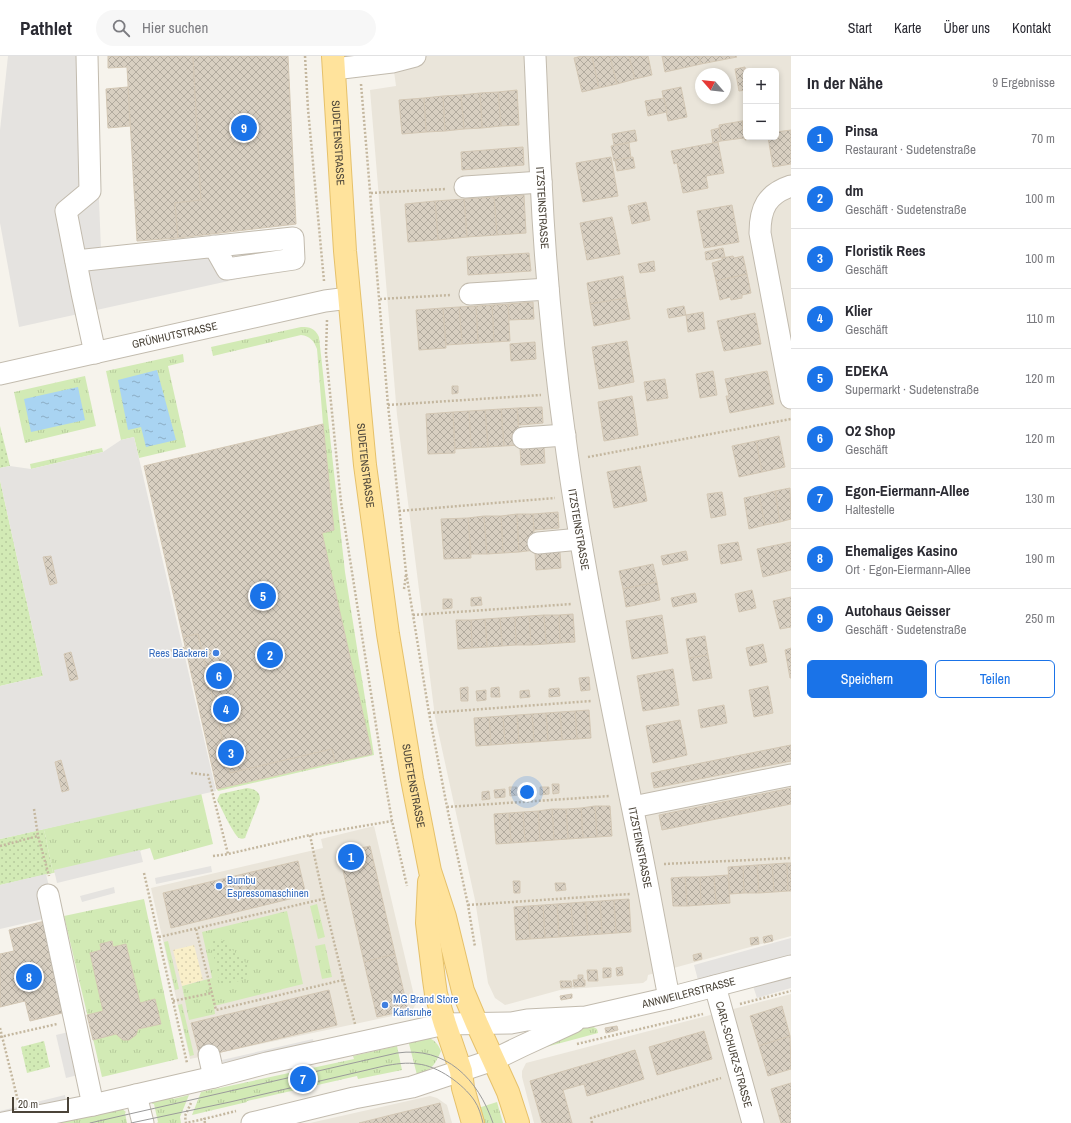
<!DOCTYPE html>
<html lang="de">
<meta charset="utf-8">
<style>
body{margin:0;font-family:"Archivo Narrow",sans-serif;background:#f7f7f7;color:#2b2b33}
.controls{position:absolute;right:12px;top:12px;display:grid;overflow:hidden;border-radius:6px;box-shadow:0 2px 6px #0003}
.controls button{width:36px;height:36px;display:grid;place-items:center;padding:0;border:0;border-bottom:1px solid #e1e1e2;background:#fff;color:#2b2b33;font:20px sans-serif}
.compass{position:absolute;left:695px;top:12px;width:36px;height:36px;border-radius:50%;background:#fff;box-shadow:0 2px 6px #0003;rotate:298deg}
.scale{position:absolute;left:12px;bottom:10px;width:57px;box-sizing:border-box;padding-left:4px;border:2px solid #4b4439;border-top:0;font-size:11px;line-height:14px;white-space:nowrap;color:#4b4439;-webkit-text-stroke:3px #fff;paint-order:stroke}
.you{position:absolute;left:527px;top:736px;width:14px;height:14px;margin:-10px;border:3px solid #fff;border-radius:50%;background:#1a73e8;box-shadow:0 0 0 6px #1a73e833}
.badge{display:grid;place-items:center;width:26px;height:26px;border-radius:50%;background:#1a73e8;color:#fff;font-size:13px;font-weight:700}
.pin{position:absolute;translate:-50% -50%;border:2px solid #fff;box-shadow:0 1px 4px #0006}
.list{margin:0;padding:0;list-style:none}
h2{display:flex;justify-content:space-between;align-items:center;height:52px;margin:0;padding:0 16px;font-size:17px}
h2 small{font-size:13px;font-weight:400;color:#7c7c81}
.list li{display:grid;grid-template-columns:26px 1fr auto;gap:12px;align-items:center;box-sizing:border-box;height:60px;padding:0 16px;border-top:1px solid #e1e1e2}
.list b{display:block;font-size:15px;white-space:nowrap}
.list p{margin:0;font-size:13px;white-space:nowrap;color:#7c7c81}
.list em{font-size:13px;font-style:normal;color:#7c7c81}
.actions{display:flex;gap:8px;padding:12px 16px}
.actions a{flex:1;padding:9px 0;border:1px solid #1a73e8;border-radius:6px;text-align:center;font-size:14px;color:#1a73e8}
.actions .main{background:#1a73e8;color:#fff}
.icon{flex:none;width:22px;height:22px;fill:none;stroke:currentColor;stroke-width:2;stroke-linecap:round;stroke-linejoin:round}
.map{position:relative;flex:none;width:791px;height:1067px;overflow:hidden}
header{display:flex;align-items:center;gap:24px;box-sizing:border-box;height:56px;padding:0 20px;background:#fff;border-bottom:1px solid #e1e1e2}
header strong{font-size:19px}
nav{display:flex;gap:22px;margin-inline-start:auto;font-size:14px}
.search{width:280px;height:36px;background:#f7f7f7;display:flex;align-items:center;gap:10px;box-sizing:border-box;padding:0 14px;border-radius:22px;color:#7c7c81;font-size:15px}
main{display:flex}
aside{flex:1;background:#fff}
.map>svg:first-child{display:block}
.residential{fill:#eae5da;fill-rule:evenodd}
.grass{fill:url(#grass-tufts)}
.sand{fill:url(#sand-dots)}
.park{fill:url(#park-dots)}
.parking{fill:#e5e3e0}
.water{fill:url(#water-ripples)}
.building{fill:url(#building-cross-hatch);stroke:#d3c7b4}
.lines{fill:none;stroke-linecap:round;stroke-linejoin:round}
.minor-casing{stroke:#c2bbae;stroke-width:23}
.major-casing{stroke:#e6c16a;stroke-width:24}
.path{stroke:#c4b79f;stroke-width:2.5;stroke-dasharray:2 2;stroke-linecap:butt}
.minor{stroke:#fff;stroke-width:21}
.major{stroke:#ffe39c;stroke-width:22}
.tram{stroke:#9a9a9a;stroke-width:1}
.shop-dot{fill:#3f7fe0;stroke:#fff;stroke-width:1.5}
.labels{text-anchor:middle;stroke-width:3;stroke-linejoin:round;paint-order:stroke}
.street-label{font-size:11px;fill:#4b4439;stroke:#fff}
.shop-label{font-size:11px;fill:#366cbe;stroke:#fff;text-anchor:start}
</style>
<header>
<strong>Pathlet</strong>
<div class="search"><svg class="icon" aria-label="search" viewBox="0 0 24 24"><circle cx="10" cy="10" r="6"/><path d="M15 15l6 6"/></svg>Hier suchen</div>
<nav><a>Start</a><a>Karte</a><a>Über uns</a><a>Kontakt</a></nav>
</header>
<main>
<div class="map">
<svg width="791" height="1067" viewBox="0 0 791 1067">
<defs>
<pattern id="grass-tufts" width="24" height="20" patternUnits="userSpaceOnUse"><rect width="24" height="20" fill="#d2eab5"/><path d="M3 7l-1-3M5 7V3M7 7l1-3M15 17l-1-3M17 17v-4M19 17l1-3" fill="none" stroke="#b6ca9c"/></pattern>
<pattern id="sand-dots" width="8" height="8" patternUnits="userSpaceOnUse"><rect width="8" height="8" fill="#f9efc9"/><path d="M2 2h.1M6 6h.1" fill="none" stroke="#d7cead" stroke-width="1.8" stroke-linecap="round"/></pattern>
<pattern id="park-dots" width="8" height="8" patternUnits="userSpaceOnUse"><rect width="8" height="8" fill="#d2eab5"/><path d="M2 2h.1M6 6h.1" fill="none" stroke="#b6ca9c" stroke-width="1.8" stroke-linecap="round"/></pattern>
<pattern id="water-ripples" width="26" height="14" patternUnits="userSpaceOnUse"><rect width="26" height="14" fill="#a9d4f2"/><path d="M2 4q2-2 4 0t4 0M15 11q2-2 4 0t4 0" fill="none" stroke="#8caec5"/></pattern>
<pattern id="building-cross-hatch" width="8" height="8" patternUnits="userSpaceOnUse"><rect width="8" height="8" fill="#d8cfc1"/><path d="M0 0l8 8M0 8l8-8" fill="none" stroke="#b1aa9e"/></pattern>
</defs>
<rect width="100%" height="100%" fill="#f6f3ec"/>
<g class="residential">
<path d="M392 0H791V880L648 919 647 924 643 927 560 934 505 949 495 942 488 927 475 844 435 661 397 359 370 34 396 30ZM746 15H776V81H746ZM701 18H725V42H701Z"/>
<polygon points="374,770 416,948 411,956 190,1003 151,832 323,792 321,783"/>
<polygon points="791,938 791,1067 534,1067 522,1021 522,1015 526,1007"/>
<polygon points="430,1040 437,1042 447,1049 452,1067 310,1067"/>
</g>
<g class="grass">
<path d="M301 271C310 271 315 272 319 281L345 516 374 699 218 735 217 733 372 698 322 477 334 474 323 368 317 293C314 285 310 280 301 279L213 300 211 291Z"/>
<polygon points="183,298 184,306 168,310 186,391 139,402 134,381 121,384 106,315"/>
<polygon points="85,320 96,370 25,387 14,336"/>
<polygon points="102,392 103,396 31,413 30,408"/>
<polygon points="198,724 213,788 154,804 150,792 53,817 44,773 186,740"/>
<polygon points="144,843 178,1003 102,1021 64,860"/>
<polygon points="317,848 325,881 318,883 310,850"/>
<polygon points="287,855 303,928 214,950 215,958 189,964 182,930 212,922 202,876"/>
<polygon points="168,885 179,933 175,934 164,886"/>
<polygon points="325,888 332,921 322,923 315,890"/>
<polygon points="182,948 194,999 190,1000 178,949"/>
<polygon points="590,969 597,973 598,977 531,995 535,989"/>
<path d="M407 980C422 980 435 979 441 995 435 1009 431 1015 417 1019Z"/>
<polygon points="397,990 402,1014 358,1023 357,1020 247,1045 247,1046 192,1059 201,1036 354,1003 353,1000"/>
<polygon points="171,1034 173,1043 189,1039 180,1061 181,1067 157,1067 158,1066 154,1048 152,1048 154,1044"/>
<polygon points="497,1046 503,1067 479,1067 475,1053"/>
<polygon points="121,1052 126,1056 125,1057 127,1067 33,1067"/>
</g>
<polygon class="sand" points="194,889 203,924 182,930 173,894"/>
<g class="park">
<polygon points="0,370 10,410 0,412"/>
<polygon points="0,424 43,620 0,630"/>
<path d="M247 732C255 733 260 736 260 743L245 782C243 783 241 783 239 782 233 778 221 751 217 744L220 738Z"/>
<polygon points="44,773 53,817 0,829 0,783"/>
<path d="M215 883H221L248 909C248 912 250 916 248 919 245 926 227 928 220 927L211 888Z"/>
<polygon points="44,985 50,1011 27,1017 21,991"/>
</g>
<g class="parking">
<polygon points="8,0 93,0 101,193 288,177 288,212 19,271 0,167 0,74"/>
<polygon points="134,381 216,735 0,783 0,630 43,620 0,424 0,412 10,410 31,413 103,396 121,384"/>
<polygon points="140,794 143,806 57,827 54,814"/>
<polygon points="211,810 212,816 156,828 155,822"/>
<polygon points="46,818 56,860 0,873 0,829"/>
<polygon points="114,831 115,837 82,846 80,840"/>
<polygon points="791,882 791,900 698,924 694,909"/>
<polygon points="791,919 791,932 757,942 753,930"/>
<polygon points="77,974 86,1017 66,1022 56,979"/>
<polygon points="313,983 314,988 223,1008 222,1004"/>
<polygon points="65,1039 66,1046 0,1061 0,1055"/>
</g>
<g class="water">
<polygon points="157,314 176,384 146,391 141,371 128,374 118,324"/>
<polygon points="78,331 85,364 31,376 24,343"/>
</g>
<g class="building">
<polygon points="108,0 193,0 201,144 175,147 178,182 137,185 127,11 108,12"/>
<polygon points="193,0 288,0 296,168 178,182 175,147 201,144"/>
<polygon points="582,0 592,0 599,32 582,36 574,2"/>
<polygon points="592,0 610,0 617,28 599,32"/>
<polygon points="610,0 629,0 635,23 617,28"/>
<polygon points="629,0 648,0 652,19 635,23"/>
<polygon points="662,0 699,0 701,8 665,16"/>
<polygon points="699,0 736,0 737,1 701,8"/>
<polygon points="745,11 746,34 739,35 735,13"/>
<polygon points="128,31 130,70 108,72 106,33"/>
<polygon points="681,31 687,61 668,65 662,35"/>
<polygon points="517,34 519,69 501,70 498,36"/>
<polygon points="498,36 501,70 482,72 480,37"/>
<polygon points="480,37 482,72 464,73 461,39"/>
<polygon points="461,39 464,73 445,75 443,40"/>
<polygon points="443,40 445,75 426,76 424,42"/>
<polygon points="424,42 426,76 402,78 399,44"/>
<polygon points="664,42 667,56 648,60 645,45"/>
<polygon points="746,64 746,81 760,81 745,84 742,65"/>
<polygon points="742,65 744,82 721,85 719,69"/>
<polygon points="719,72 721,85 713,87 711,74"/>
<polygon points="635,74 637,85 614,89 612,78"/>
<polygon points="791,74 791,108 773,111 768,81 776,81 776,76"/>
<polygon points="718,86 724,117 706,120 708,132 683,137 677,107 674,108 671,95"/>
<polygon points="629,87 631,102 614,105 611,90"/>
<polygon points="523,91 524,109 462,114 461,96"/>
<polygon points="611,101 618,140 583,146 576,107"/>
<polygon points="633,101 635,112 617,115 615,104"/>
<polygon points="524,139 526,177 497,179 494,141"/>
<polygon points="494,141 497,179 467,181 464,143"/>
<polygon points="464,143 467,181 438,184 435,145"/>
<polygon points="435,145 438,184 408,186 405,148"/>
<polygon points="646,146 650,164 632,168 628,150"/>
<polygon points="732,149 739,186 704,192 697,155"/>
<polygon points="612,161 620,198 587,204 580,167"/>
<polygon points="723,192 725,201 706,204 705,196"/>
<polygon points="529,197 531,215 468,219 467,201"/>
<polygon points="733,200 734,202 743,200 747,218 716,225 712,207 722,204 722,202"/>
<polygon points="654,205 655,215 640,217 638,208"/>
<polygon points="747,218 751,237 742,239 742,242 731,244 730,241 720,244 716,225"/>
<polygon points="623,220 626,242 590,248 587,227"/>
<polygon points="626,242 630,263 594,270 590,248"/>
<polygon points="533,246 534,263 509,264 508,248"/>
<polygon points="508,248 510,285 494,286 492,249"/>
<polygon points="492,249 494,286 478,287 476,250"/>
<polygon points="476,250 478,287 462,288 459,251"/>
<polygon points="684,250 686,259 669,262 667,253"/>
<polygon points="459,251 462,288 446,289 443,252"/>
<polygon points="443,252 446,292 419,294 416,254"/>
<polygon points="703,256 705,273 688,276 686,259"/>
<polygon points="755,257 761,288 724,295 717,265"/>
<polygon points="627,285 634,326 599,333 592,291"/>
<polygon points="535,286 536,303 511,305 510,288"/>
<polygon points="713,315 717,339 700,342 696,318"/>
<polygon points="767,315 774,348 730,357 726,340 729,340 725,323"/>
<polygon points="665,323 668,342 647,345 644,326"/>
<polygon points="452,330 458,330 458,337 452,338"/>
<polygon points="632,340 638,379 604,385 598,346"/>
<polygon points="542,351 543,367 519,369 517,352"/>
<polygon points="517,352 520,389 504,390 501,353"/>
<polygon points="501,353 504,390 488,391 485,354"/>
<polygon points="485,354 488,391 471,392 469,355"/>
<polygon points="469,355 471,392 455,393 453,356"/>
<polygon points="453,356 455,397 428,398 426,358"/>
<polygon points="323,368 334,474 322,477 372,698 335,706 332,693 230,717 198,578 183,581 144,410"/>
<polygon points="779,380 785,411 762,416 756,385"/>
<polygon points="756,385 762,416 739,421 732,390"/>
<polygon points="544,391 545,407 521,409 520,392"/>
<polygon points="640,410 647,445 614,452 607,416"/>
<polygon points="790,432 791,463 780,466 775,435"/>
<polygon points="775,435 780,466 765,469 759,439"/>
<polygon points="722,436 726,459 711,462 707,438"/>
<polygon points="759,439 765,469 749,473 744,442"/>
<polygon points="558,456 559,472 534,474 533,458"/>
<polygon points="517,458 519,496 503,497 501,460"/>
<polygon points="517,458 533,458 535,494 519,496"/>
<polygon points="484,460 487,498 471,498 468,462"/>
<polygon points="484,460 501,460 503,497 487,498"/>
<polygon points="468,462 471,502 444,503 441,463"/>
<polygon points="738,486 742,504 721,508 718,489"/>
<polygon points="791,486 791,514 763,521 757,493"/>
<polygon points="686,495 688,504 663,509 661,500"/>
<polygon points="560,496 561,512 536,514 535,497"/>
<polygon points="51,500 57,527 50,529 43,501"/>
<polygon points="653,508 657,526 623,533 619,515"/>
<polygon points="657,526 660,544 626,551 623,533"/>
<polygon points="752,534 756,552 739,556 735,538"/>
<polygon points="695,537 697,546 673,551 671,542"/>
<polygon points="481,541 482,549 471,550 471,542"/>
<polygon points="791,541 791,571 780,573 773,545"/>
<polygon points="443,543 452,543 452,552 443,553"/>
<polygon points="573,558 575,586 560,587 559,559"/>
<polygon points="544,559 559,559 560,587 546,588"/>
<polygon points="544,559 546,588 531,589 529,560"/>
<polygon points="662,559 668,597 632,603 626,565"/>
<polygon points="529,560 531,589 516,589 515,561"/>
<polygon points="515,561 516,589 502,590 500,562"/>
<polygon points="500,562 502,590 487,591 485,563"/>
<polygon points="485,563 487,591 472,592 471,564"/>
<polygon points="456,564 471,564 472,592 458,593"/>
<polygon points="198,578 230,717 332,693 335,706 217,733 183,581"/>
<polygon points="705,580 708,599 689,602 686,583"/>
<polygon points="763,588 767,606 750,610 746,592"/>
<polygon points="791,592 791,622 790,622 785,594"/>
<polygon points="71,596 78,623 70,625 64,598"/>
<polygon points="708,599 712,622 693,625 689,602"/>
<polygon points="673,613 679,649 643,655 637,620"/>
<polygon points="589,621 590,634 581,635 579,622"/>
<polygon points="768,630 773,657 754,661 749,634"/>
<polygon points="468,631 468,645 461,645 460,632"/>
<polygon points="499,631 500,641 491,641 491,632"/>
<polygon points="559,632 560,640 549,641 549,633"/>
<polygon points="486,634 486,644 477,645 476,635"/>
<polygon points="529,634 530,641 520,642 520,635"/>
<polygon points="724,649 727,667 701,672 698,654"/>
<polygon points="589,654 591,682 577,683 575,655"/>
<polygon points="575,655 577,683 562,684 560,656"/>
<polygon points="560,656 562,684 548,685 546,657"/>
<polygon points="546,657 548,685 534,686 532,658"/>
<polygon points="532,658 534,686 519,687 517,659"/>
<polygon points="517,659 519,687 505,688 503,660"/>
<polygon points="503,660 505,688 491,689 489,661"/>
<polygon points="489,661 491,689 476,690 474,662"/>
<polygon points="680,664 687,699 653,707 646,670"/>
<polygon points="791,689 791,705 654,732 651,717"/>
<polygon points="61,704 69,734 62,736 55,706"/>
<polygon points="552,728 559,728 559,737 553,738"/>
<polygon points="509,731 517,731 518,739 510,740"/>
<polygon points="540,731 549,731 549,738 540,739"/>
<polygon points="791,732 791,748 662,774 659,759"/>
<polygon points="505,733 505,741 495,742 494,734"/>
<polygon points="489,735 490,743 482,744 482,736"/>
<polygon points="595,750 610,750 612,780 597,781"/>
<polygon points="595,750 597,781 583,782 581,752"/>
<polygon points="581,752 583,782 568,783 566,753"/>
<polygon points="552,753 566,753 568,783 554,784"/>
<polygon points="552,753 554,784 540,785 538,755"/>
<polygon points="538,755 540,785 525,786 523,756"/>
<polygon points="523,756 525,786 511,787 509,757"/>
<polygon points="509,757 511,787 496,788 494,758"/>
<polygon points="370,790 395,898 364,906 339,797"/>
<polygon points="298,805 306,839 171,872 163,837"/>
<polygon points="787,807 788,835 774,836 772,808"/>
<polygon points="787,807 791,807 791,835 788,835"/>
<polygon points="772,808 774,836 759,837 757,809"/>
<polygon points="757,809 759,837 744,837 743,810"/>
<polygon points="743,810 744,837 730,838 728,811"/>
<polygon points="728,819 730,847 716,848 714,820"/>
<polygon points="714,820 716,848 701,849 700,821"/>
<polygon points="685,821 700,821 701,849 687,850"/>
<polygon points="685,821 687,850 673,850 671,822"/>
<polygon points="513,825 520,825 520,837 514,837"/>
<polygon points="555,827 565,827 566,834 556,835"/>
<polygon points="629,843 631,876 616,877 614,844"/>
<polygon points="614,844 616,877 602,878 600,845"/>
<polygon points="600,845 602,878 588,879 585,846"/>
<polygon points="585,846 588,879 573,880 571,847"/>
<polygon points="571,847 573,880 559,881 557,848"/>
<polygon points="557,848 559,881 545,882 543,849"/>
<polygon points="543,849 545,882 530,883 528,850"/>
<polygon points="528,850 530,883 516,884 514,851"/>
<polygon points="45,865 66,956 30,965 25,945 0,951 0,898 14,895 9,874"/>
<polygon points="772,879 773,885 764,887 763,881"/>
<polygon points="758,881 759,888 751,889 750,882"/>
<polygon points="112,885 113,891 126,888 140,947 155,943 161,968 138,973 136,979 129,984 123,984 116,978 93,984 87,959 103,955 90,897 101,894 100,888"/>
<polygon points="701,897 702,903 694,905 693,899"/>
<polygon points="395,898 408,954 377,961 364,906"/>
<polygon points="622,911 623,919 617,920 616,912"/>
<polygon points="603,912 611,912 611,921 603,922"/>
<polygon points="587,914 597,914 598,925 588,925"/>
<polygon points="578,919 583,919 583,924 585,924 585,930 574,931 573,924 578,924"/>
<polygon points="560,925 571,925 572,931 561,932"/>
<polygon points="329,934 337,969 200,1001 191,967"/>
<polygon points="572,938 572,942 561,944 560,940"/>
<polygon points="782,950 790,980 759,990 750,960"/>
<polygon points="617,970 618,974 606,977 605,972"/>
<polygon points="704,975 712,1003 657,1019 649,991"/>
<polygon points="790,980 791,1013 768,1020 759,990"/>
<polygon points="635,994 644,1023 587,1040 584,1028 563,1034 572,1067 542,1067 530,1025"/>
<polygon points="791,1027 791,1067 781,1067 771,1033"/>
<polygon points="440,1047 445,1067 389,1067 387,1060"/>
<polygon points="387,1060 389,1067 359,1067"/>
</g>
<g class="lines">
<g class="minor-casing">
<g id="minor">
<polyline points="87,0 90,135 66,155 82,237 95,297"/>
<path id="s1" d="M535 0C537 41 538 83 541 124 545 210 553 296 565 382 581 502 606 621 630 740 644 807 656 874 669 942"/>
<polyline points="334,13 392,6 415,0"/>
<path d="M791 130C767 138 760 152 760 177L791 342"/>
<polyline points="465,131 541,126"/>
<polyline points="76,205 293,182 294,203 227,213 214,190"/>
<polyline points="470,238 548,233"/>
<path id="s2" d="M0 318 325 245 349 242"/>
<polyline points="523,382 565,379"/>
<polyline points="538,487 580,483"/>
<polyline points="633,751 791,719"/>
<polyline points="48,839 93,1049"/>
<path id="s3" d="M715 930 753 1067"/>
<polyline points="209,999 214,1021"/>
<polyline points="136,1039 143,1067"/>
<path id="s4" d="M3 1067 93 1049 214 1021 267 1007 445 968 511 967 527 964 586 961 669 942 791 910"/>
<polyline points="252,1067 354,1042 412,1031 493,1004 522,990 574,966"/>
</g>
</g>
<g class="major-casing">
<g id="major">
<path id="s5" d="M333 0 345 195 365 409 388 578 412 723 430 815 445 861 463 935 477 968 508 1036 518 1067"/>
<polyline points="429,826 427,867 434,924 436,938 445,968 461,1015 463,1032 473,1067"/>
</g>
</g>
<g class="path">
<polyline points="305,0 308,53 324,225"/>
<polyline points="361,28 388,349 406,516 429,657 447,751 468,849 475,891"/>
<polyline points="371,137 446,133"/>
<polyline points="380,243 451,239"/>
<polyline points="327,264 326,297 341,446 381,701 392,765 407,830"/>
<polyline points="388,349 541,339"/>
<polyline points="588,401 791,363"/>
<polyline points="399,455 555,442"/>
<polyline points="404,533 406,518"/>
<polyline points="413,559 572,548"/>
<polyline points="163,596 185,592"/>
<polyline points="429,657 591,645"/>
<polyline points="191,717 208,719 228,798"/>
<polyline points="447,751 610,740"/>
<polyline points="34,753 38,780 49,820"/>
<polyline points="0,790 38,780"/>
<polyline points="213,800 228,798 310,779"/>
<polyline points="664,808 791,802"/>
<polyline points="144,817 187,1007"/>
<polyline points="468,849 630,838"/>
<polyline points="196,873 216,954 343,924"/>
<polyline points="159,881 323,843"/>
<polyline points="173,945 212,937"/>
<polyline points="740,948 791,935"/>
<path d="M355 968C338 905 323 842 310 779L392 765"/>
<polyline points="0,972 18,1045"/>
<polyline points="0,981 57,968"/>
<polyline points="577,988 703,958"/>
<polyline points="191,1047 185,1060 186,1067 204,1063"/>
<polyline points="205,1067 204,1063 236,1055"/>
<polyline points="592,1067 591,1062 721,1022"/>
</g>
<use href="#minor" class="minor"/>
<use href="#major" class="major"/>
<g class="tram">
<path d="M90 1067 397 997C446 990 478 1023 493 1067"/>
<path d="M131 1067 230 1046 384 1010C395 1008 407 1006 418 1008 438 1010 463 1028 474 1044 479 1051 481 1059 483 1067"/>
</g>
</g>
<g class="shop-dot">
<circle cx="216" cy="597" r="4"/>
<circle cx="219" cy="830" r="4"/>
<circle cx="385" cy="949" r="4"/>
</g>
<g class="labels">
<g class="street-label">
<text dy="4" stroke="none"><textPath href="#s5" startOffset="87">SUDETENSTRASSE</textPath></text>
<text dy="4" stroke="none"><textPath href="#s1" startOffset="152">ITZSTEINSTRASSE</textPath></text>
<text dy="4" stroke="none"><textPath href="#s2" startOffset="179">GRÜNHUTSTRASSE</textPath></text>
<text dy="4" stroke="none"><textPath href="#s5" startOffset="411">SUDETENSTRASSE</textPath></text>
<text dy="4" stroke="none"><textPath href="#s1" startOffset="476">ITZSTEINSTRASSE</textPath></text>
<text dy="4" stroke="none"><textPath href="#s5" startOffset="735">SUDETENSTRASSE</textPath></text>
<text dy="4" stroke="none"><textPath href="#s1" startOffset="800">ITZSTEINSTRASSE</textPath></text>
<text dy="4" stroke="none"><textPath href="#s4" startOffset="700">ANNWEILERSTRASSE</textPath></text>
<text dy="4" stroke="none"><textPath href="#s3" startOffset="71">CARL-SCHURZ-STRASSE</textPath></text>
</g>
<g class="shop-label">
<text x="208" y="601" text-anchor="end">Rees Bäckerei</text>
<text x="227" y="828">Bumbu<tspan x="227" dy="13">Espressomaschinen</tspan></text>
<text x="393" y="947">MG Brand Store<tspan x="393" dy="13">Karlsruhe</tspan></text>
</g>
</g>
</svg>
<div class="controls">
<button>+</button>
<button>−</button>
</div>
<svg class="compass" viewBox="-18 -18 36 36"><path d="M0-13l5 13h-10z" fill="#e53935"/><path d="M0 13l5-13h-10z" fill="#7c7c81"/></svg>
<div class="scale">20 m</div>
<div class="you"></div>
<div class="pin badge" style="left:351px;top:801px">1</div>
<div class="pin badge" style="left:270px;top:599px">2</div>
<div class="pin badge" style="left:231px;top:697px">3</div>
<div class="pin badge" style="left:226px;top:653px">4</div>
<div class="pin badge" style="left:263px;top:540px">5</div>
<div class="pin badge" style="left:219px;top:620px">6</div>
<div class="pin badge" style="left:303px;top:1023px">7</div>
<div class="pin badge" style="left:29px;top:921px">8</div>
<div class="pin badge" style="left:244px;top:72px">9</div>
</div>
<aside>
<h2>In der Nähe<small>9 Ergebnisse</small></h2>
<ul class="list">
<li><span class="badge">1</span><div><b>Pinsa</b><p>Restaurant · Sudetenstraße</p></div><em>70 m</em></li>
<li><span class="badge">2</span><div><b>dm</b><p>Geschäft · Sudetenstraße</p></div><em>100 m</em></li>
<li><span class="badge">3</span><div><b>Floristik Rees</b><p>Geschäft</p></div><em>100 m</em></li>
<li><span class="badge">4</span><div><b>Klier</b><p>Geschäft</p></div><em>110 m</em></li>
<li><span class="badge">5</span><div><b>EDEKA</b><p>Supermarkt · Sudetenstraße</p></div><em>120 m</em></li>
<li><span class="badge">6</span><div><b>O2 Shop</b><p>Geschäft</p></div><em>120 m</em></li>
<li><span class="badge">7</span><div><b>Egon-Eiermann-Allee</b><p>Haltestelle</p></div><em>130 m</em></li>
<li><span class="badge">8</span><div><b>Ehemaliges Kasino</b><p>Ort · Egon-Eiermann-Allee</p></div><em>190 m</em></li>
<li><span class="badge">9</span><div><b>Autohaus Geisser</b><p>Geschäft · Sudetenstraße</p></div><em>250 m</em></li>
</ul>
<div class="actions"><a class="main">Speichern</a><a>Teilen</a></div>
</aside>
</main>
